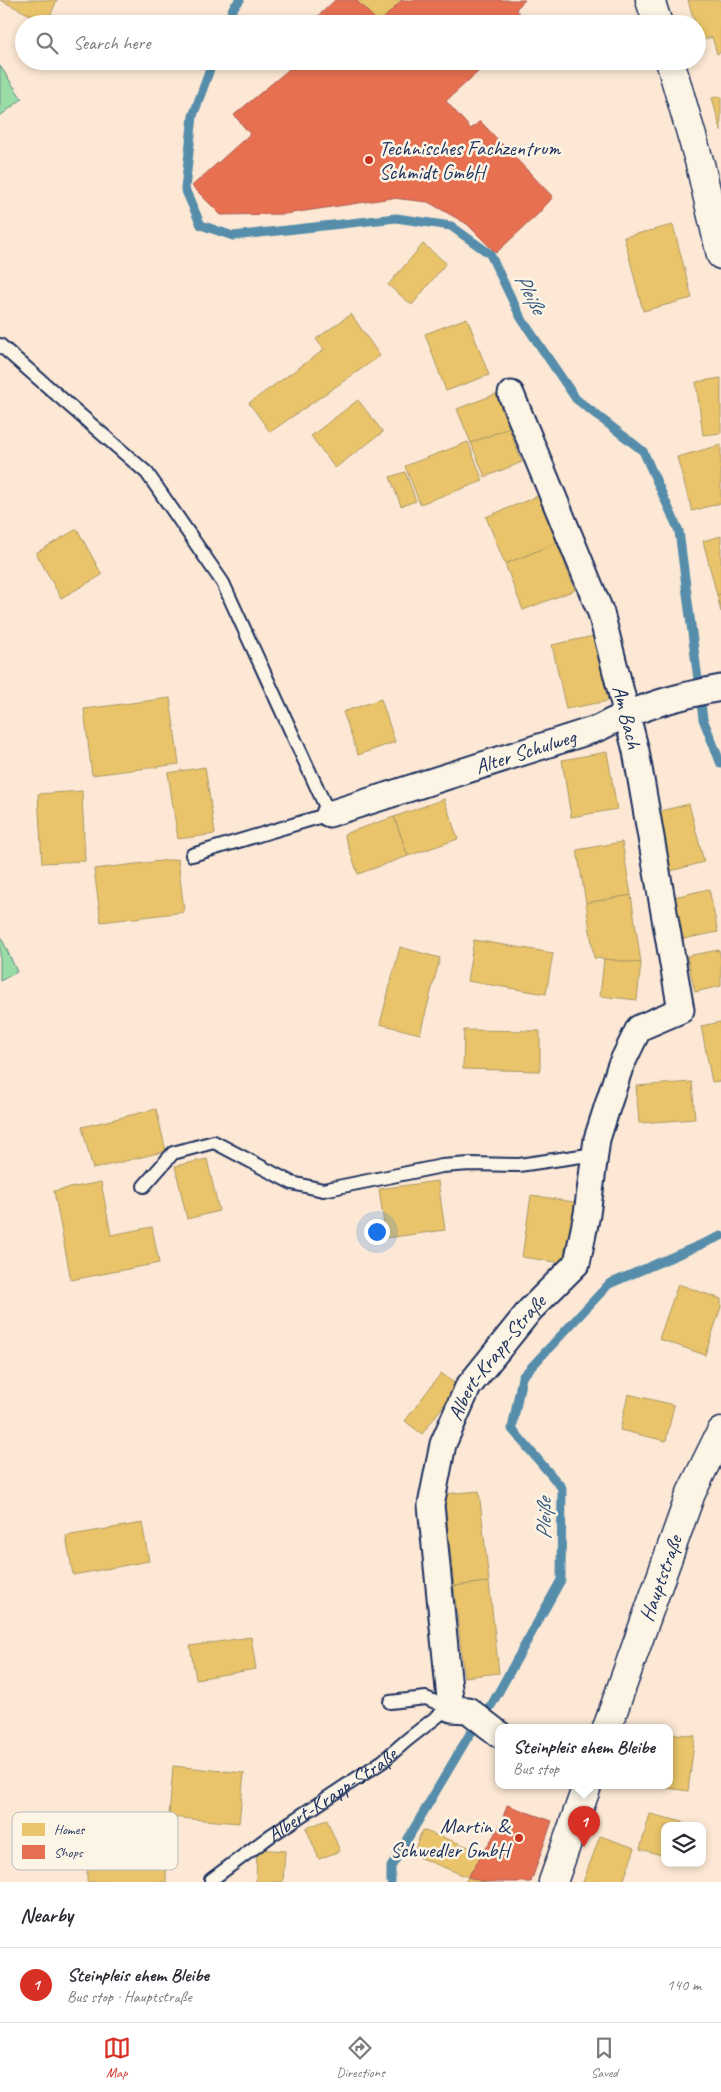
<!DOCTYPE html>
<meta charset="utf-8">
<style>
body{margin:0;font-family:Caveat,sans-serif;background:#f7f7f7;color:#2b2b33}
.controls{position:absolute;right:15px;bottom:15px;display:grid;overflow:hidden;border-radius:10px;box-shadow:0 2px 8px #0003}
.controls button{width:45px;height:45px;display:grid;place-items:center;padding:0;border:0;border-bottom:1px solid #e1e1e2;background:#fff;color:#2b2b33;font:25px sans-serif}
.you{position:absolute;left:376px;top:1231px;width:18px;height:18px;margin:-12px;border:4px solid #fff;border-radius:50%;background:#1a73e8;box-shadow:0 0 0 8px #1a73e833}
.badge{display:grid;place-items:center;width:32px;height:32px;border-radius:50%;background:#d93025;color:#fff;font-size:16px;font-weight:700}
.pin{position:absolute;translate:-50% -41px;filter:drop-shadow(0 1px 2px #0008)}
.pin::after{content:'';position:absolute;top:26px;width:18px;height:15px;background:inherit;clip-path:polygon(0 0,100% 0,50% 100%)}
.popup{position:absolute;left:495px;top:1724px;width:178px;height:65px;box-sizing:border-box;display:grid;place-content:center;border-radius:10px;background:#fff;filter:drop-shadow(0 1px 4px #0005);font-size:16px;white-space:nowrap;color:#7c7c81}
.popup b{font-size:19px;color:#2b2b33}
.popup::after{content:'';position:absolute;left:50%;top:100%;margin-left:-10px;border:10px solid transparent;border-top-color:#fff}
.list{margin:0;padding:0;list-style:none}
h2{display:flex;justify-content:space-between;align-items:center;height:65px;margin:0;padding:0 20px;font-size:21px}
h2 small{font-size:16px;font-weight:400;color:#7c7c81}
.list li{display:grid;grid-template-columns:32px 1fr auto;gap:15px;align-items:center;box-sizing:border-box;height:75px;padding:0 20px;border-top:1px solid #e1e1e2}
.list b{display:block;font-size:19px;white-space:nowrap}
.list p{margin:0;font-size:16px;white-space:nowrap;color:#7c7c81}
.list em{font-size:16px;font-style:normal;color:#7c7c81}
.icon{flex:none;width:28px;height:28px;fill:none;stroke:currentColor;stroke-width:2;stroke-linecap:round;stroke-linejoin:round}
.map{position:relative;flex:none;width:721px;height:1882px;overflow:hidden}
.search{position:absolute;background:#fff;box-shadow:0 2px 8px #0003;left:15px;right:15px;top:15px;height:55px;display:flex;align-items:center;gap:12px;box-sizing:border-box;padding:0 18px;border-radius:28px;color:#7c7c81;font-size:19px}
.sheet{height:140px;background:#fff}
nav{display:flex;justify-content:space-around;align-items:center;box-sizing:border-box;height:70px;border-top:1px solid #e1e1e2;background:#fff;font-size:14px;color:#7c7c81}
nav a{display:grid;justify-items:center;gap:2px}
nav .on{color:#d93025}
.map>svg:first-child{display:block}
.green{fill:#99dca6;stroke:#5a8682}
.homes{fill:#e9c46a;stroke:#ab9766}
.shops{fill:#e76f51;stroke:#aa5c55}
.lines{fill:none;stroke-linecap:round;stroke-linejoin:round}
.stream{stroke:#578dab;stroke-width:9}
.service-casing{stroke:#1b2f5e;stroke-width:16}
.minor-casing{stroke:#1b2f5e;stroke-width:29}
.secondary-casing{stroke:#1b2f5e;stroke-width:31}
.service{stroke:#fcf5e5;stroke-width:12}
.minor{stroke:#fcf5e5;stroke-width:25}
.secondary{stroke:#fcf5e5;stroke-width:28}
.poi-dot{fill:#c8321e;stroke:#fcf5e5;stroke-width:2}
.labels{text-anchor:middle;stroke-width:5;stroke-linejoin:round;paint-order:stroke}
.poi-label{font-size:21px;fill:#1b2f5e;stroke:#fcf5e5;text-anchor:start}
.street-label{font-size:21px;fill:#1b2f5e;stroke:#fcf5e5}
.water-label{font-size:22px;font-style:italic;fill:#34567e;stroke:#fcf5e5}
.key{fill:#fcf5e5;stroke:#b8babc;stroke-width:1}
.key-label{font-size:14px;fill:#1b2f5e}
</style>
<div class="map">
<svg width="721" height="1882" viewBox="0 0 721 1882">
<rect width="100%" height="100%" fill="#fce8d4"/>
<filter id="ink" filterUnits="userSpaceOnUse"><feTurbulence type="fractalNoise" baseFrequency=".02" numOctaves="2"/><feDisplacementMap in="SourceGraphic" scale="10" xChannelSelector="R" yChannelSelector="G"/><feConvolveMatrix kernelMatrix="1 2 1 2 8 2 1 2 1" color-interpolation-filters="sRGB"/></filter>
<g filter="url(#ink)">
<g class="green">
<polygon points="0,66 22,99 0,116"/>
<polygon points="0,935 17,972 0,981"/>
</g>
<g class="homes">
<polygon points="0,0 57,0 47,23"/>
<polygon points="356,0 402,0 379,23"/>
<polygon points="688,0 721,0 721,52 717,54 712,37 701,41 697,24 695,24"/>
<polygon points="721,96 721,131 712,98"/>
<polygon points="673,225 692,298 643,311 624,237"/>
<polygon points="423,244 446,263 412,305 388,285"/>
<polygon points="351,314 380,356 270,432 249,403 324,350 316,339"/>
<polygon points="467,318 489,375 446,391 425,334"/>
<polygon points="721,378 721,433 703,435 696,382"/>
<polygon points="496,394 509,428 471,443 457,409"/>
<polygon points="358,400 383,432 335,468 311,436"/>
<polygon points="509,428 522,462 485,477 471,443"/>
<polygon points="468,442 483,481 420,504 405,466"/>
<polygon points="721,445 721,503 692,511 677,457"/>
<polygon points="405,472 416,501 401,506 390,477"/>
<polygon points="538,496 557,543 505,564 486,517"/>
<polygon points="77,529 102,575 61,598 36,553"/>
<polygon points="721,536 721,594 717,595 703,541"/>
<polygon points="557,543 575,590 523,610 505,564"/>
<polygon points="721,594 721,612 717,595"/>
<polygon points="594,636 608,701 566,709 552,645"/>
<polygon points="170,698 179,764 92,775 84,709"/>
<polygon points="381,699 395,742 358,755 343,712"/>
<polygon points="607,752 617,809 571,817 562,760"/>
<polygon points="205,767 215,834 178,839 168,773"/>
<polygon points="82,791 85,861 42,863 38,794"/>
<polygon points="444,799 458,839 408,856 394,817"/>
<polygon points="689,804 704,862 667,872 652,813"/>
<polygon points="394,817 408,856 358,874 344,834"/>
<polygon points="622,842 631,895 586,903 577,850"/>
<polygon points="178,859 184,912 101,922 94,869"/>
<polygon points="709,889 718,932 683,939 674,897"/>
<polygon points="631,895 641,963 594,958 586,903"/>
<polygon points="474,940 553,953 546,994 467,981"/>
<polygon points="400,947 440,958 420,1034 380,1024"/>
<polygon points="719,950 721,961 721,986 695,992 687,956"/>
<polygon points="604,959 641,963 637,1000 600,996"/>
<polygon points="721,1022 721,1081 712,1082 701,1026"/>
<polygon points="464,1030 540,1031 540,1071 463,1069"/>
<polygon points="692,1082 695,1119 639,1123 636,1086"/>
<polygon points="156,1109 166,1151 93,1169 82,1127"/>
<polygon points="207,1159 219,1211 187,1219 175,1166"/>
<polygon points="438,1181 445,1230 386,1238 379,1189"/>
<polygon points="101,1182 111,1235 152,1227 159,1263 71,1280 54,1191"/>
<polygon points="531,1195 579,1203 569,1264 522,1257"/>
<polygon points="678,1284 721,1299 721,1307 705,1355 659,1339"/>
<polygon points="441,1373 458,1386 422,1434 405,1421"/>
<polygon points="628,1394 674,1405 666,1441 620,1430"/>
<polygon points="479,1491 489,1582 454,1586 444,1494"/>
<polygon points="142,1523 149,1561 73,1575 66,1536"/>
<polygon points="489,1582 499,1673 464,1677 454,1586"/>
<polygon points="251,1637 256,1669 196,1679 190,1646"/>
<polygon points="669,1733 695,1736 688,1791 653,1786 669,1786"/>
<polygon points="173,1766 244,1773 239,1823 169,1817"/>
<polygon points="650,1814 683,1822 682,1826 665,1826 665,1856 640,1849"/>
<polygon points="327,1820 340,1851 319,1859 306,1828"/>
<polygon points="88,1824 167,1826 166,1882 87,1882"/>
<polygon points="422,1830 483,1852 468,1877 413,1855"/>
<polygon points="600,1836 635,1848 623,1882 583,1882"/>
<polygon points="257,1849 285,1851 283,1882 256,1882"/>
<polygon points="468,1877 485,1882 465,1882"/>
</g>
<g class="shops">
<polygon points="335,0 356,0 379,23 402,0 525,0 516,9 528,24 310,24"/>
<polygon points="299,61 490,61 446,101 471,129 480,121 553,197 538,214 496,253 467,224 428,202 392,198 285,214 221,215 192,186 250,134 234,115"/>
<polygon points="507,1805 552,1821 531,1882 485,1882 468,1877 501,1824"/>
</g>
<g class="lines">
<g class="stream">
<polyline points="227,24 233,8 240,0"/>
<polyline points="213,61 193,116 185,189 201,225 233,236 396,218 451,226 490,254 521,318 576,399 643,451 679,531 703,719 721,764"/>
<polyline points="391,1882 391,1867 468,1737 492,1704 561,1580 562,1488 512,1429 522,1377 609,1284 721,1236"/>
</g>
<g class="service-casing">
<g id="service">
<polyline points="0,345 147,473 223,583 329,814 192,855"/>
<polyline points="144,1186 173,1153 214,1142 292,1183 323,1190 442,1166 470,1164 519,1165 595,1154"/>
<polyline points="390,1702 426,1698 451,1709"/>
<path id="s1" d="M211 1880 270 1836 383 1761 407 1740 443 1712 451 1709"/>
</g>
</g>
<g class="minor-casing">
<g id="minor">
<path id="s2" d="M329 814 599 728C638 707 677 696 721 688"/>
<path id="s3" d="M499 1734 468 1710 451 1709 431 1505 443 1444 468 1387 530 1310 577 1263 587 1214 597 1139 620 1067 639 1028 681 1010 636 751 601 613 511 394"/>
</g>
</g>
<g class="secondary-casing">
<g id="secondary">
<polyline points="650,0 658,24"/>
<polyline points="670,61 700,164 721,255"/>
<path id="s4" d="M607 1728 691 1493 721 1432"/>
<polyline points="553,1882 587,1786"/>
</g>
</g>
<use href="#service" class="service"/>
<use href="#minor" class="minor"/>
<use href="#secondary" class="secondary"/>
</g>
</g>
<g class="poi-dot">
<circle cx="369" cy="160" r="5"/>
<circle cx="519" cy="1838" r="5"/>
</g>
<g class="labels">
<g class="poi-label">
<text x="379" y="155">Technisches Fachzentrum<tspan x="379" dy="24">Schmidt GmbH</tspan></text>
<text x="509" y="1833" text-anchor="end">Martin &amp;<tspan x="509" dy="24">Schwedler GmbH</tspan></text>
</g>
<g class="street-label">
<text transform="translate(627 717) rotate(76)" y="7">Am Bach</text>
<text dy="7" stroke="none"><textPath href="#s2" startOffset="206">Alter Schulweg</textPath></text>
<text dy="7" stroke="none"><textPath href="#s3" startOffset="426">Albert-Krapp-Straße</textPath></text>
<text dy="7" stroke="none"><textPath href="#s4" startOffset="159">Hauptstraße</textPath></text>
<text dy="7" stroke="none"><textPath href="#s1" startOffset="148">Albert-Krapp-Straße</textPath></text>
</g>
<g class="water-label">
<text transform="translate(531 293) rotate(62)" y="8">Pleiße</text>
<text transform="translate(543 1519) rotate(-90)" y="8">Pleiße</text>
</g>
</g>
<rect x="12" y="1812" width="166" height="58" rx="8" class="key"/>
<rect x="22" y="1823" width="23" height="13" fill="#e9c46a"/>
<rect x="22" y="1845" width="23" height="14" fill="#e76f51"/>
<g class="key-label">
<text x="54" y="1834">Homes</text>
<text x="54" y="1857">Shops</text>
</g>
</svg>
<div class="controls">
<button><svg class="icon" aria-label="layers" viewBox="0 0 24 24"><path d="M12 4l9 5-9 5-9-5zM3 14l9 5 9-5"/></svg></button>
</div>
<div class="you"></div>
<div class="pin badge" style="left:584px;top:1847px">1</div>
<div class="popup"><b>Steinpleis ehem Bleibe</b>Bus stop</div>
<div class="search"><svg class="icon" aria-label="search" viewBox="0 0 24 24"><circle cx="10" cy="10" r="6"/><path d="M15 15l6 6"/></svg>Search here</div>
</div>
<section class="sheet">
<h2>Nearby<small></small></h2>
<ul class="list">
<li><span class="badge">1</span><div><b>Steinpleis ehem Bleibe</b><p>Bus stop · Hauptstraße</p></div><em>140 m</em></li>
</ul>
</section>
<nav>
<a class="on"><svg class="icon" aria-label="map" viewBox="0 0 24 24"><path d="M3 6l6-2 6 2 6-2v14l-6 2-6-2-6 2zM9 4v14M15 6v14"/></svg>Map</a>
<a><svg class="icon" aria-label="directions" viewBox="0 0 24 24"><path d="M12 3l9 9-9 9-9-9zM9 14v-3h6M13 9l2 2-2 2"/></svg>Directions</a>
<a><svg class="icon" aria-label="saved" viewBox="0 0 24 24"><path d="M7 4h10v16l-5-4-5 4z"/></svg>Saved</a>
</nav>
